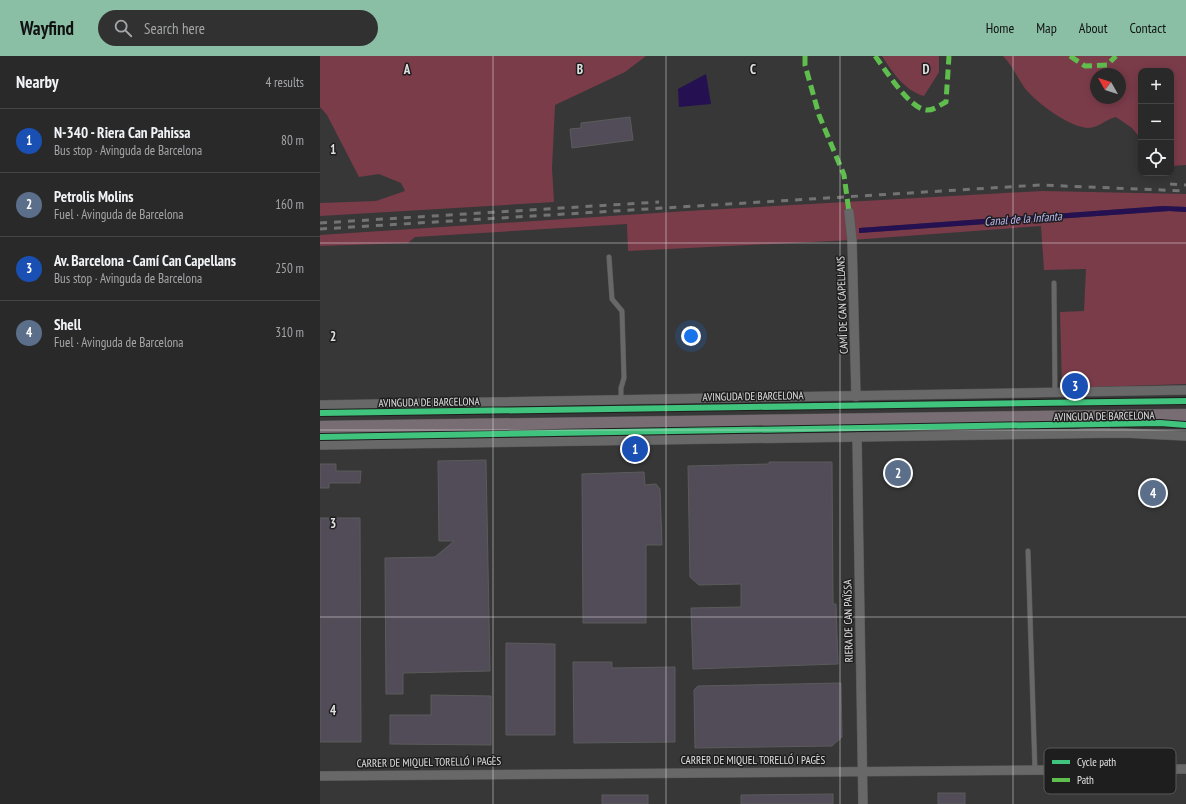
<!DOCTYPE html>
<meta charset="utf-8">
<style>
body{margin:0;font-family:"PT Sans Narrow",sans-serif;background:#313131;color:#f1f3f6}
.controls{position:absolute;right:12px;top:12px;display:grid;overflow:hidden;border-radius:8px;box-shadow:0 2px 10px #0003}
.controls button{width:36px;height:36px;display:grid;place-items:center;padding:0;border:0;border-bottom:1px solid #454546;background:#292929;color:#f1f3f6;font:20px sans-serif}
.compass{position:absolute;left:770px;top:12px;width:36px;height:36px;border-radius:50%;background:#292929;box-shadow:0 2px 10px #0003;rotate:309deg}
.you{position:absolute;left:371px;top:280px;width:14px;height:14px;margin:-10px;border:3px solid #fff;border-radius:50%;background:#1a73e8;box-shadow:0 0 0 6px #1a73e833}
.badge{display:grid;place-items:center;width:26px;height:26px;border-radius:50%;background:#8abfa5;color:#fff;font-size:13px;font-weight:700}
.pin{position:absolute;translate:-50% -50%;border:2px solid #fff;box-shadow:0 1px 4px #0006}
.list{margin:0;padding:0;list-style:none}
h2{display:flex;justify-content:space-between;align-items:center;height:52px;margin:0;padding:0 16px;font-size:17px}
h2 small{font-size:13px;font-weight:400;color:#a5a6a8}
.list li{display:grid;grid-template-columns:26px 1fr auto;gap:12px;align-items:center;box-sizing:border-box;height:64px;padding:0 16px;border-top:1px solid #454546}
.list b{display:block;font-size:15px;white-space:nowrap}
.list p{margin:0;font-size:13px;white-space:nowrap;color:#a5a6a8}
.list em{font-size:13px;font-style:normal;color:#a5a6a8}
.icon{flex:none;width:22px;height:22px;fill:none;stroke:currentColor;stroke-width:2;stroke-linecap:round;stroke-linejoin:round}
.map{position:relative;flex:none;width:866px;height:748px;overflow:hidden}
header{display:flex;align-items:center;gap:24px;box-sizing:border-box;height:56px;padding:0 20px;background:#8abfa5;color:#111}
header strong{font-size:19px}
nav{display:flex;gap:22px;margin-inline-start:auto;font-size:14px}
.search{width:280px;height:36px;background:#313131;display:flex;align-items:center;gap:10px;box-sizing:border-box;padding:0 14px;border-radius:22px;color:#a5a6a8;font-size:15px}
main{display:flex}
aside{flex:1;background:#292929}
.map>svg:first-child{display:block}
.green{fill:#7b3c4a;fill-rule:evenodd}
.water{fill:#251051}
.building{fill:#524c58;stroke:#5b5b5b}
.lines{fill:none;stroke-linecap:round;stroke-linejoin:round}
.service-casing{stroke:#565556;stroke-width:5.5}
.minor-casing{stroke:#565556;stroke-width:10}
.primary-casing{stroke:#565556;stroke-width:15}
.service{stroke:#686868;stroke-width:4.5}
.minor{stroke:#686868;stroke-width:9}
.primary{stroke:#786d73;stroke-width:14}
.rail{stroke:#737373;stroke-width:3;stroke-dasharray:7 7;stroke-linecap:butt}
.quiet{stroke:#5fbe4e;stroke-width:5;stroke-dasharray:10 5;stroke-linecap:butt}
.cycleway-casing{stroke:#1f1e1f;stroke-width:8}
.cycleway{stroke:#40c37c;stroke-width:6}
.grid{fill:none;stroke:#e1e0e1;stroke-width:1;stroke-opacity:0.55}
.labels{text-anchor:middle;stroke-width:3;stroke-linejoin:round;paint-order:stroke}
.street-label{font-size:11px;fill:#e1e0e1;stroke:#1f1e1f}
.water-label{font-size:12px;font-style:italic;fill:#bdb6f5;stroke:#1f1e1f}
.key{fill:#1f1e1f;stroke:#595859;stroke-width:1}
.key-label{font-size:11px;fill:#e1e0e1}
.grid-label{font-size:13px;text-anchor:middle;font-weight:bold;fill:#e1e0e1;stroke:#1f1e1f;stroke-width:3;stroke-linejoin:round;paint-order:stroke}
</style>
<header>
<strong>Wayfind</strong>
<div class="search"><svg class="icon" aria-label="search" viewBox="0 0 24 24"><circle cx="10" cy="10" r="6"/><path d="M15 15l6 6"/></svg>Search here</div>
<nav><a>Home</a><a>Map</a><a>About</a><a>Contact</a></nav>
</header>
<main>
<aside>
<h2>Nearby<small>4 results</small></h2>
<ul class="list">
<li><span class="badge" style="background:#1a4fb4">1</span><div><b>N-340 - Riera Can Pahissa</b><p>Bus stop · Avinguda de Barcelona</p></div><em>80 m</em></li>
<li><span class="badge" style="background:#5c6f8a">2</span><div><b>Petrolis Molins</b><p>Fuel · Avinguda de Barcelona</p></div><em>160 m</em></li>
<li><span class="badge" style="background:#1a4fb4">3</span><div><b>Av. Barcelona - Camí Can Capellans</b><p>Bus stop · Avinguda de Barcelona</p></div><em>250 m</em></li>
<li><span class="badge" style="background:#5c6f8a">4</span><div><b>Shell</b><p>Fuel · Avinguda de Barcelona</p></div><em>310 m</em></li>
</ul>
</aside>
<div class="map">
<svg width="866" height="748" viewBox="0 0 866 748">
<rect width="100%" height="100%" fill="#373737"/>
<g class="green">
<polygon points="0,0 326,0 305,16 235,49 232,112 234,146 0,160 0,147 56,145 85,135 81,127 59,118 39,121 7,59 0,51"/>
<path d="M562 0H619V16L604 40C585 35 572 16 562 0Z"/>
<path d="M683 0H866V109L851 110V15H821V83L812 72 796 61C786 63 779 72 768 72 749 71 715 46 704 31 697 21 692 9 683 0ZM776 18H800V42H776Z"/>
<polygon points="722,135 866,138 866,151 843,150 540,172 539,177 849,155 866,156 866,328 742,332 740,256 764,255 766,213 724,214 721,170 532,184 308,195 307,168 95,181 88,187 0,190 0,179 367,155"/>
</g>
<g class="water">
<polygon points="386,18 391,48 359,51 358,33"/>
<polygon points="843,150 866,151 866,156 849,155 539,177 539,172"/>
</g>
<g class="building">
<polygon points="310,61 313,84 252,92 250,73 261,72 261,67"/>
<polygon points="166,404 170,615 83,617 83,638 66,638 65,502 115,501 134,485 119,485 118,405"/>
<polygon points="449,406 512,406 513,548 516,548 518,608 373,613 371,552 421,551 421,528 379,529 370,521 368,410 449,408"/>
<polygon points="0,408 16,408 16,415 41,415 40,427 9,427 9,432 0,432"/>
<polygon points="324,416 325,429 336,428 340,433 342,489 326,489 326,567 263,567 262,418"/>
<polygon points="0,462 40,462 41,686 0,686"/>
<polygon points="186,587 235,588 235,679 186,679"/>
<polygon points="253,606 292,606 292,612 355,611 355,686 254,687"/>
<polygon points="521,627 522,681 512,690 375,692 374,634 378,630"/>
<polygon points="111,639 171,640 171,689 70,688 70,659 111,659"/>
<rect x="618" y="737" width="27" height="11"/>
<polygon points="513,738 513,748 421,748 421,739"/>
<rect x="282" y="739" width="46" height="9"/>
</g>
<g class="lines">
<g class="service-casing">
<g id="service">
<polyline points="289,201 292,243 302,255 304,322 301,332 301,345"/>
<polyline points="734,227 735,338"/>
<polyline points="708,495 715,715"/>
</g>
</g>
<g class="minor-casing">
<g id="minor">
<polyline points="529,156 532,184 536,341"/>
<polyline points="0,349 866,334"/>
<polyline points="752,366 786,373"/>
<polyline points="537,381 543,748"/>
<polyline points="0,389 803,377 866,380"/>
<polyline points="0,720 866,713"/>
</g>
</g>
<g class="primary-casing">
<polyline id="primary" points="0,372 866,360"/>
</g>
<use href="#service" class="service"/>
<use href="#minor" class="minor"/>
<use href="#primary" class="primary"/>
<g class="rail">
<polyline points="850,128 866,129"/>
<polyline points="0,167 339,146"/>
<polyline points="0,173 720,129 866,135"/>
</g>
<g class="quiet">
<polyline points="485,0 485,9 499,59 524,119 529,156"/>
<path d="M555 0C565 13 589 52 606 54 613 55 620 49 626 46L629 0"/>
<polyline points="750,0 765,10 787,9 796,0"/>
</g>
<g class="cycleway-casing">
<g id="cycleway">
<polyline points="0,357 866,345"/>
<polyline points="0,381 840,367 866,369"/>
</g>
</g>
<use href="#cycleway" class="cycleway"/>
</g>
<path class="grid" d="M173 0V748M346 0V748M520 0V748M693 0V748M0 187H866M0 374H866M0 561H866"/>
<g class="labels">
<g class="street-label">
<text transform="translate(522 249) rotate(-92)" y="4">CAMÍ DE CAN CAPELLANS</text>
<text transform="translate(433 340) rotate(-1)" y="4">AVINGUDA DE BARCELONA</text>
<text transform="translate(109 346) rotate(-1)" y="4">AVINGUDA DE BARCELONA</text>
<text transform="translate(784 360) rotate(-1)" y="4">AVINGUDA DE BARCELONA</text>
<text transform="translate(528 565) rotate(-91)" y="4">RIERA DE CAN PAÏSSA</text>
<text x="433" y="708">CARRER DE MIQUEL TORELLÓ I PAGÈS</text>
<text transform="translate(109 706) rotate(-1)" y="4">CARRER DE MIQUEL TORELLÓ I PAGÈS</text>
</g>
<g class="water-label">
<text transform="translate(703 163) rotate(-4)" y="4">Canal de la Infanta</text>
</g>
</g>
<rect x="724" y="692" width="132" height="46" rx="6" class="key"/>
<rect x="732" y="704" width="18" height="4" fill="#40c37c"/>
<rect x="732" y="722" width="18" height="4" fill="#5fbe4e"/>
<g class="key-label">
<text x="757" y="710">Cycle path</text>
<text x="757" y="728">Path</text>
</g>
<g class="grid-label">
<text x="87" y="18">A</text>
<text x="260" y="18">B</text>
<text x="433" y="18">C</text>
<text x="606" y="18">D</text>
<text x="13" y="98">1</text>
<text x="13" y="285">2</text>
<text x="13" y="472">3</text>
<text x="13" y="659">4</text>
</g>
</svg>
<div class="controls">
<button>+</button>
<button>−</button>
<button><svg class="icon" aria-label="locate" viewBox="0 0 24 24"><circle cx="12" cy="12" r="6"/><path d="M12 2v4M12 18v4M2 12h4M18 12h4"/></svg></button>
</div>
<svg class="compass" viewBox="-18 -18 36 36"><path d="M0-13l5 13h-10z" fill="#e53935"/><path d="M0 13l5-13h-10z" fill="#a5a6a8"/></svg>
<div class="you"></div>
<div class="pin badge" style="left:315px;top:393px;background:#1a4fb4">1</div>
<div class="pin badge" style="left:578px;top:417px;background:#5c6f8a">2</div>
<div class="pin badge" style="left:755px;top:330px;background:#1a4fb4">3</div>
<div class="pin badge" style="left:833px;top:437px;background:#5c6f8a">4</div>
</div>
</main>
